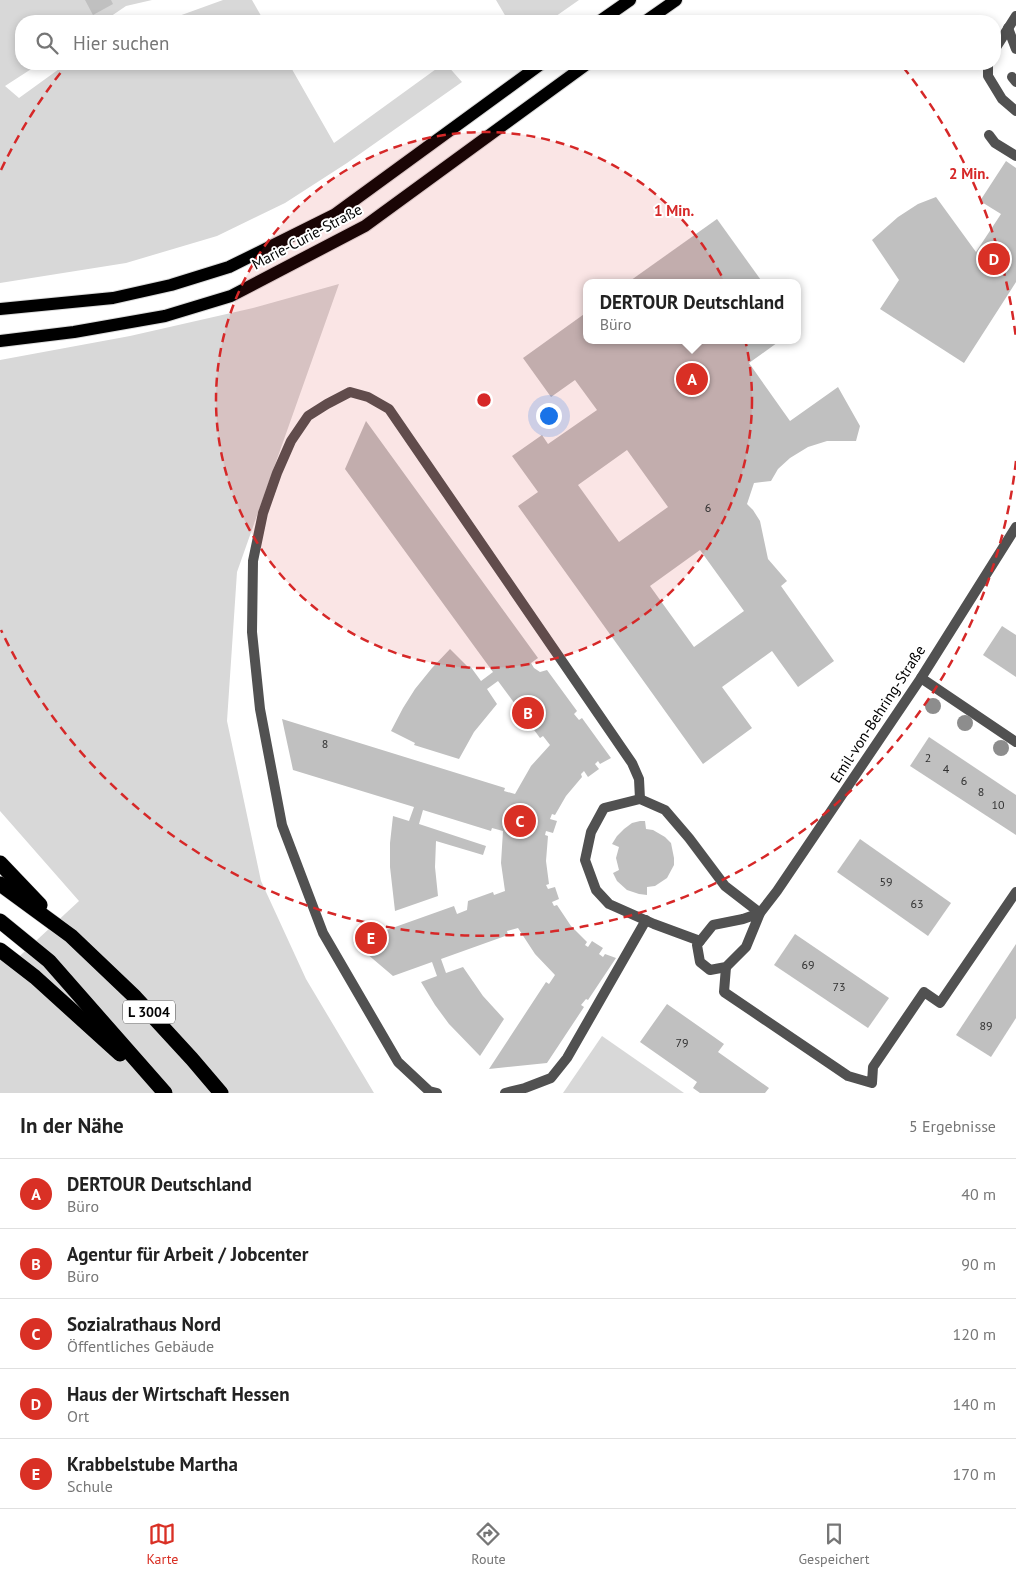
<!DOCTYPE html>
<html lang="de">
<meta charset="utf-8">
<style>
body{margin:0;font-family:"PT Sans",sans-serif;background:#f2f2f2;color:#222}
.you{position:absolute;left:548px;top:415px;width:18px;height:18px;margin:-12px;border:4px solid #fff;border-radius:50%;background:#1a73e8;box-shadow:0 0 0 8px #1a73e833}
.badge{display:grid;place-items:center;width:32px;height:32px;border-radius:50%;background:#d93025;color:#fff;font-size:16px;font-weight:700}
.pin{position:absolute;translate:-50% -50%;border:2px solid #fff;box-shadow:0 1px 5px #0006}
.popup{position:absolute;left:583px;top:279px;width:218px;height:65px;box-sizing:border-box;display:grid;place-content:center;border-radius:10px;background:#fff;filter:drop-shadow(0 1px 4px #0005);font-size:16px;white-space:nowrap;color:#767676}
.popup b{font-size:19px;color:#222}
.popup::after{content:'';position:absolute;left:50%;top:100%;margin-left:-10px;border:10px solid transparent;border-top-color:#fff}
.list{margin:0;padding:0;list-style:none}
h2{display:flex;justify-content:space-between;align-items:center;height:65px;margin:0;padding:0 20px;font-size:21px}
h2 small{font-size:16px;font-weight:400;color:#767676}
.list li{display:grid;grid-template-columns:32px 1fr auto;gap:15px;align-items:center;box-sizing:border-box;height:70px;padding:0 20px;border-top:1px solid #e0e0e0}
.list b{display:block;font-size:19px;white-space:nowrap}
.list p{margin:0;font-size:16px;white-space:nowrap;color:#767676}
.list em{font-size:16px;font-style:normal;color:#767676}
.icon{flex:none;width:28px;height:28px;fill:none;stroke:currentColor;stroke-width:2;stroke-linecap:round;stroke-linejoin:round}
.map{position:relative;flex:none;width:1016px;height:1093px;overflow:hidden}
.search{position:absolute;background:#fff;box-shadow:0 2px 8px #0003;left:15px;right:15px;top:15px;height:55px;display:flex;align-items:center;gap:12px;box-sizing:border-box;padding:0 18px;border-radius:20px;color:#767676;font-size:19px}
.sheet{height:415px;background:#fff}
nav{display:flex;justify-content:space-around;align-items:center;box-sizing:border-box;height:70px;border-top:1px solid #e0e0e0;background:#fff;font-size:14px;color:#767676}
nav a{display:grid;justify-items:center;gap:2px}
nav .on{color:#d93025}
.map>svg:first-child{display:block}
.green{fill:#d8d8d8}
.building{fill:#c0c0c0;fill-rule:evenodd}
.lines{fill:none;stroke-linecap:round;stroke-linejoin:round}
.primary-casing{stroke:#dbdbdb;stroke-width:14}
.highway-casing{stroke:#dbdbdb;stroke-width:16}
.lane{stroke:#515151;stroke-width:10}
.street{stroke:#515151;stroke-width:10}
.primary{stroke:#000;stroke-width:12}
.highway{stroke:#000;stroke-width:15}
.tree{fill:#8d8d8d}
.ring{fill:none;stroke:#d62828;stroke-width:2.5;stroke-dasharray:9 6}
.labels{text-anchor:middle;stroke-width:4;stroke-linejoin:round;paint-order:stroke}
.number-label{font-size:12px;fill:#303030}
.shield{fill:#fff;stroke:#4c4c4c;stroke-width:1}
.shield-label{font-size:14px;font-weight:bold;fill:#000}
.street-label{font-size:15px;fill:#000;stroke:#fff}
.centre{fill:#d62828;stroke:#fff;stroke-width:2.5}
.ring-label{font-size:15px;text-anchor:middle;font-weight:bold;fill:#d62828;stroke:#fff;stroke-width:4;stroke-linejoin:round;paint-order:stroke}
</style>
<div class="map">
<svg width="1016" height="1093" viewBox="0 0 1016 1093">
<rect width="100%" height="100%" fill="#fff"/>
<g class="green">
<polygon points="0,0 152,0 126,6 104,21 21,21 21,64 39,64 5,86 19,98 66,64 289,64 334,143 443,64 446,64 462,82 347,163 285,203 217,236 126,263 0,283"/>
<polygon points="223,0 252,0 264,21 165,21"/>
<polygon points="496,0 579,0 549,21 502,21 506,17"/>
<polygon points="339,284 237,572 227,721 261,881 306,979 374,1093 0,1093 0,958 10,965 79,901 0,811 0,360 130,336 253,308"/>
<polygon points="602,1036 684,1093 563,1093"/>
</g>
<g class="building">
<polygon points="85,0 111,0 113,4 93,15"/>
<polygon points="1006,161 1016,168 1016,282 964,363 880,309 899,280 872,240 898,217 918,204 936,197 976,252 1001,214 980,201"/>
<polygon points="717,219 763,283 627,283"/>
<path d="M587 312V340H781L749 363 790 421 838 387 860 426 856 441H827L808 447 790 458 778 469 771 481 754 483 747 504 753 510 760 521 768 559 787 581 781 586 834 661 798 687 772 651 722 687 752 728 703 764 518 506 538 492 512 456 542 435 548 444 597 410 575 380 551 397 523 358ZM627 450 668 507 619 542 578 485ZM700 550 744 611 694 647 650 586Z"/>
<polygon points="366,421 538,658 531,663 534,668 540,672 547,670 577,711 574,714 579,720 582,718 611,758 600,764 598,761 595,764 599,769 588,777 584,771 581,774 582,777 566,796 555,815 552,814 550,819 557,821 553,833 546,831 545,835 548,836 546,861 549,884 546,885 548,889 555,887 559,899 552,902 554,906 557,905 571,926 587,942 585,945 588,947 592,941 603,948 599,954 603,957 605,954 616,958 588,1000 586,999 581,1005 584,1007 547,1063 489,1069 546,982 549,984 555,975 535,954 518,928 507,931 508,935 441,959 446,973 463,967 483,996 504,1019 480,1056 449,1024 435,1005 421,982 437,976 432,962 393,976 353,942 454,906 457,914 467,910 468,901 493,892 494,895 505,891 501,863 503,831 492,828 491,831 423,810 419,824 486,846 483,855 436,841 435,867 438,896 395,911 390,867 390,843 393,816 409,821 414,807 293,770 282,719 505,788 504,791 515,794 531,766 550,745 543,736 540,738 498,681 487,689 497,704 474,732 459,759 414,745 415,743 391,731 403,708 415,689 432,668 450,649 469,668 470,666 481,681 493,672 345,469"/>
<polygon points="1002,626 1016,635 1016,677 983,655"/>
<polygon points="929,737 1016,795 1016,835 910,766"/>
<polygon points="640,821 645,821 646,829 653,830 665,837 671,843 674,858 674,865 667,878 655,886 647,887 647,895 639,894 627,890 617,881 613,873 619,870 616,858 619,847 612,844 617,836 624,829 632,823"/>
<polygon points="860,839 951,903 928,936 837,872"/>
<polygon points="795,934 889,998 868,1028 774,965"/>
<polygon points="1016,944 1016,1018 991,1057 956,1035"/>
<polygon points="667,1004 724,1044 718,1052 769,1088 765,1093 700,1093 693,1088 697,1082 640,1042"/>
</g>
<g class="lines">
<g class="primary-casing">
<g id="primary">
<polyline points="600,21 630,0"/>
<polyline points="646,21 676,0"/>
<polyline points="0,309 113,298 171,285 229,267 334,215 541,64"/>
<polyline points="0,341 74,332 165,316 231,296 365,226 587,64"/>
</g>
</g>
<g class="highway-casing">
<g id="highway">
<polyline points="0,863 40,905"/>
<polyline points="0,884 71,936 135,997 192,1059 221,1093"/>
<polyline points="0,921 49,961 165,1093"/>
<polyline points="0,950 35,977 120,1054"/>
</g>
</g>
<g class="lane">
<polyline points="1008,28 1016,49"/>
<polyline points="995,49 1016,16"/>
<polyline points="988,64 988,76 1002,99 1016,111"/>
<polyline points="1012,77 1016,82"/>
<polyline points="989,135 995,143 1016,156"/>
<polyline points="700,941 654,924 609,904 596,890 585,860 591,832 604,808 640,799 665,810 689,838 725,886 760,913"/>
<polyline points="437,1093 429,1091 398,1062 323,933 282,825 260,709 252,632 253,561 263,513 277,473 291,441 308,416 327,404 350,392 368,397 389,409 632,763 639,779 640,799"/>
<polyline points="505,1093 525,1088 551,1078 567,1058 646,920"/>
</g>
<g class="street">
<polyline points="921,678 1016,742"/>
<polyline points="760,913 743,919 713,925 697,945 700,962 710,970 726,967 746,947 760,913 777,891 921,678 1016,527"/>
<polyline points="726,967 724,992 848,1076 872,1083 873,1067 924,992 940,1003 1016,892"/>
</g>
<use href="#primary" class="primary"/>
<use href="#highway" class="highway"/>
</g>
<g class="tree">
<circle cx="933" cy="706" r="8"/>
<circle cx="965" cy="723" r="8"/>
<circle cx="1001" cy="748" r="8"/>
</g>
<circle cx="484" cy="400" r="268" fill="#d62828" fill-opacity=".12"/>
<g class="ring">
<circle cx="484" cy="400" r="268"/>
<path d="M1016 461A535 535 0 0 1 1 630M1 170A535 535 0 0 1 65 67M903 67A535 535 0 0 1 1016 339"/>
</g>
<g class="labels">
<g class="number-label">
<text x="708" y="512">6</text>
<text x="325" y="748">8</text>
<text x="928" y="762">2</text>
<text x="946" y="773">4</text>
<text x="964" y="785">6</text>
<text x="981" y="796">8</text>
<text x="998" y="809">10</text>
<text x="886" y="886">59</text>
<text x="917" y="908">63</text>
<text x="808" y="969">69</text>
<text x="839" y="991">73</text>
<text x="986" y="1030">89</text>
<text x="682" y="1047">79</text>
</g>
<rect class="shield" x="123" y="1000.5" width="52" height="23" rx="4"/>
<g class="shield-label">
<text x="149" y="1017">L 3004</text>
</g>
<g class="street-label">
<text transform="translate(307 237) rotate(-28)" y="5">Marie-Curie-Straße</text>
<text transform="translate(878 714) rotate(-57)" y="5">Emil-von-Behring-Straße</text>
</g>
</g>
<circle cx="484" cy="400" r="8" class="centre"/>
<g class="ring-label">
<text x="969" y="179">2 Min.</text>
<text x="674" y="216">1 Min.</text>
</g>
</svg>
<div class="you"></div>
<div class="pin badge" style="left:692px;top:379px">A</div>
<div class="popup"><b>DERTOUR Deutschland</b>Büro</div>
<div class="pin badge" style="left:528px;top:713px">B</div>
<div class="pin badge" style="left:520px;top:821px">C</div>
<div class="pin badge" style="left:994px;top:259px">D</div>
<div class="pin badge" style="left:371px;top:938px">E</div>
<div class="search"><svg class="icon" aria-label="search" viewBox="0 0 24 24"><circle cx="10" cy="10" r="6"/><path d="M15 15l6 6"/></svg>Hier suchen</div>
</div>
<section class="sheet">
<h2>In der Nähe<small>5 Ergebnisse</small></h2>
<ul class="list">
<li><span class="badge">A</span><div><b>DERTOUR Deutschland</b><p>Büro</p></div><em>40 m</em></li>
<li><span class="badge">B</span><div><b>Agentur für Arbeit / Jobcenter</b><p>Büro</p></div><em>90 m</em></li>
<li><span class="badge">C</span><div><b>Sozialrathaus Nord</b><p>Öffentliches Gebäude</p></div><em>120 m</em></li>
<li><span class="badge">D</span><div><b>Haus der Wirtschaft Hessen</b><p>Ort</p></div><em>140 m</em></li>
<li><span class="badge">E</span><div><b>Krabbelstube Martha</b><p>Schule</p></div><em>170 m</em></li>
</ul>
</section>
<nav>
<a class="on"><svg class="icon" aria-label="map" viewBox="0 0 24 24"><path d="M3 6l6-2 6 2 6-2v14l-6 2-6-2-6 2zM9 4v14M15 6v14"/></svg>Karte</a>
<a><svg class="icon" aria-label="directions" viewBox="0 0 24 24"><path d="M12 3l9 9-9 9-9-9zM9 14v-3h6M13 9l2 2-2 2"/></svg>Route</a>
<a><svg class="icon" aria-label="saved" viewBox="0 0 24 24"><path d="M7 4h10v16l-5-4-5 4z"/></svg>Gespeichert</a>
</nav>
